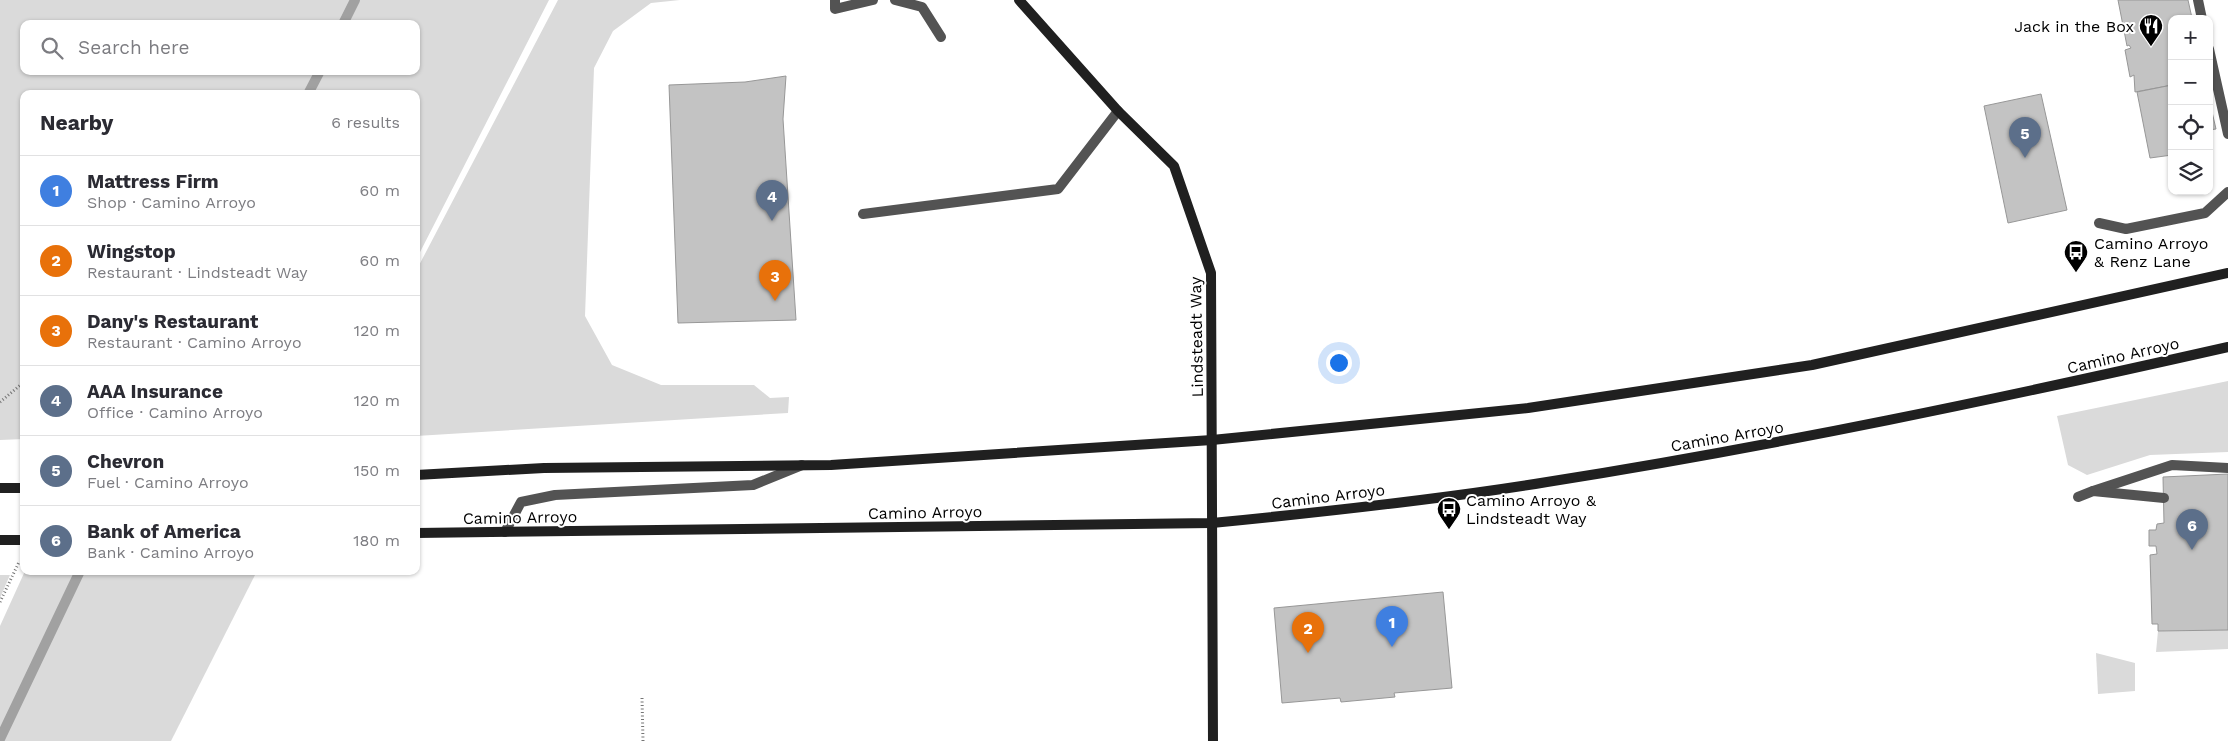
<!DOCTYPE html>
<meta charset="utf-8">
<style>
body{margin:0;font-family:"Work Sans",sans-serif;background:#f7f7f7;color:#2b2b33}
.controls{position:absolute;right:15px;top:15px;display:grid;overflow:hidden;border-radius:10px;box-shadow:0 1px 4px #0004}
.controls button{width:45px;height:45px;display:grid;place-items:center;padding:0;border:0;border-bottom:1px solid #e1e1e2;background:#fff;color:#2b2b33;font:25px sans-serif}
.you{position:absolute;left:1338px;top:362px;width:18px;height:18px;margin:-12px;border:4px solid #fff;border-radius:50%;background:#1a73e8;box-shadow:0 0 0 8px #1a73e833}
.badge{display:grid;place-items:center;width:32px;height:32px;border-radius:50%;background:#ea580c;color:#fff;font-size:16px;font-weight:700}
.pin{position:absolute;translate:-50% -41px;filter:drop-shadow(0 1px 2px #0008)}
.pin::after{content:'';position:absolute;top:26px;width:18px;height:15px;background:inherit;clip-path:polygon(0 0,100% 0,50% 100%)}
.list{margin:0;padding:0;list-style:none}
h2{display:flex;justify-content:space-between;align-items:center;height:65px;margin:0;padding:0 20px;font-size:21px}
h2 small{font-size:16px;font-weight:400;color:#7c7c81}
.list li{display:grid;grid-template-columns:32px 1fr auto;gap:15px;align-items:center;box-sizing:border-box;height:70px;padding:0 20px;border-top:1px solid #e1e1e2}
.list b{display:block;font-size:19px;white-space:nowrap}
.list p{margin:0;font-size:16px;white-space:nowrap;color:#7c7c81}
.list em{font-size:16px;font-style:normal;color:#7c7c81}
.icon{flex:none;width:28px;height:28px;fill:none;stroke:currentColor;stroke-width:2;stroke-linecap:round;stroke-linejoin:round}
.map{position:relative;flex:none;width:2228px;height:741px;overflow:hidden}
.search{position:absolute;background:#fff;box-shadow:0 1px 4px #0004;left:20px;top:20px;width:400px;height:55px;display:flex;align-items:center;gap:12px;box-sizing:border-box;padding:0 18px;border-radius:10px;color:#7c7c81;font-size:19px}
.panel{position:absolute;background:#fff;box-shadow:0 1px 4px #0004;left:20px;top:90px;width:400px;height:485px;border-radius:10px}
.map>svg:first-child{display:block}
.green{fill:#dadada;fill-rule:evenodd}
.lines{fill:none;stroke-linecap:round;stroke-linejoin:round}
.stream{stroke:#a1a1a1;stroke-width:10}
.building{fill:#c3c3c3;stroke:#979797}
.path{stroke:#757575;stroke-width:3;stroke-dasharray:1 2.5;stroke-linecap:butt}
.lane{stroke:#535353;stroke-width:10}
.secondary{stroke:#202020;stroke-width:10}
.labels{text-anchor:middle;stroke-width:4;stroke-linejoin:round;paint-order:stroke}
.poi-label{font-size:16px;fill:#000;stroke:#fff;text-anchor:start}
.street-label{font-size:16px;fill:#000;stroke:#fff}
</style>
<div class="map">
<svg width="2228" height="741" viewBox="0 0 2228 741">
<rect width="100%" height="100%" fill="#fff"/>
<g class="green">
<path d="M0 0H549L416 260V94H24V439L0 440ZM24 24H416V71H24Z"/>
<polygon points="558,0 680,0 651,3 613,31 594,68 585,316 612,365 661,385 754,385 770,398 789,397 788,413 416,436 416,271"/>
<polygon points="2228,381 2228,452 2150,455 2087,475 2068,465 2057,416"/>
<polygon points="25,571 257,571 171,741 0,741 0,626"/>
<polygon points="0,575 10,575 0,598"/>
<polygon points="2228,630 2228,649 2156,652 2158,631"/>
<polygon points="2096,653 2135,663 2135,691 2098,694"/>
</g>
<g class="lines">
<g class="stream">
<polyline points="343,24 355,0"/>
<polyline points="308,94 320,71"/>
<polyline points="0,739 80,571"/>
</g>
</g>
<g class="building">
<polygon points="2118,0 2188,0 2192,18 2197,19 2172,19 2172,85 2135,92 2134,75 2130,77 2125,50 2131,48 2129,45 2127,46"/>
<polygon points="786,76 783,119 796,320 678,323 669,85 745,82"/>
<polygon points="2172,85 2172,155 2150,158 2137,92"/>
<polygon points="2041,94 2067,210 2008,223 1984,106"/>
<polygon points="2209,99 2216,129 2209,130"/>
<polygon points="2228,474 2228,630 2158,631 2158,624 2152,624 2150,555 2157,554 2156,546 2149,546 2149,530 2156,530 2157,524 2164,523 2163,477"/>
<polygon points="1443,592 1452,688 1394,693 1395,697 1341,702 1340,698 1282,703 1274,608"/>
</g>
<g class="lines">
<g class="path">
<polyline points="0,402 24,382"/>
<polyline points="0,602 19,562"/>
<polyline points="642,698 643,741"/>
</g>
<g class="lane">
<polyline points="835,0 835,9 873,0"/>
<polyline points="895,0 922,7 941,37"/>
<polyline points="2198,0 2202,19"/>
<polyline points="2209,49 2228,134"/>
<polyline points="863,214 1058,189 1118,111"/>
<polyline points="2099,223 2126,229 2205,213 2228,192"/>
<polyline points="2093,491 2172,465 2228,468"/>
<polyline points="2078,497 2093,491 2164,498"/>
<polyline points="505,532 521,502 555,495 753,485 802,465"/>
</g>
<g class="secondary">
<polyline points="1019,0 1118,111 1174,166 1211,273 1213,741"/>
<polyline points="416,475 544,468 831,465 1212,440 1528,408 1812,365 2228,273"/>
<polyline points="0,488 24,488"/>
<path d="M416 533 1212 523C1324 512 1436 500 1547 482 1775 446 2002 398 2228 347"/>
<polyline points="0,540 24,540"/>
</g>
</g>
<defs>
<g id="restaurant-pin" transform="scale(1.25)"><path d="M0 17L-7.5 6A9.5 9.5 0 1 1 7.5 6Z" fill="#000" stroke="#fff"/><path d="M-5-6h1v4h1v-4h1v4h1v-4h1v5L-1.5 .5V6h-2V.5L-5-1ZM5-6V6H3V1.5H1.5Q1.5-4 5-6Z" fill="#fff"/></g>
<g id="bus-pin" transform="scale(1.25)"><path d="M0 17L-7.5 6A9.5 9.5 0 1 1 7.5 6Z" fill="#000" stroke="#fff"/><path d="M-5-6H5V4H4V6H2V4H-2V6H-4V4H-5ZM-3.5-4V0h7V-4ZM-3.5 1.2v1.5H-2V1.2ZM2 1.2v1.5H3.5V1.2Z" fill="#fff"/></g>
</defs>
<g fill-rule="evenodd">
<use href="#restaurant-pin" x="2151" y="26"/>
<use href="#bus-pin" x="2076" y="252"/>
<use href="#bus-pin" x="1449" y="509"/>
</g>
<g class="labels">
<g class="poi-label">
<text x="2134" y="32" text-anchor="end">Jack in the Box</text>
<text x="2094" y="249">Camino Arroyo<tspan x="2094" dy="18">&amp; Renz Lane</tspan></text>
<text x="1466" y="506">Camino Arroyo &amp;<tspan x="1466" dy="18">Lindsteadt Way</tspan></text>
</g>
<g class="street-label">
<text transform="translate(1196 337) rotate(-91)" y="6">Lindsteadt Way</text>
<text transform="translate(2123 355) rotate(-13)" y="6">Camino Arroyo</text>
<text transform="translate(1727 436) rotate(-10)" y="6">Camino Arroyo</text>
<text transform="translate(1328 496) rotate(-7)" y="6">Camino Arroyo</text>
<text transform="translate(925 512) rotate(-1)" y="6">Camino Arroyo</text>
<text transform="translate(520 517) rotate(-1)" y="6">Camino Arroyo</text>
</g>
</g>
</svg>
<div class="controls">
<button>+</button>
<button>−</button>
<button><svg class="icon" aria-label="locate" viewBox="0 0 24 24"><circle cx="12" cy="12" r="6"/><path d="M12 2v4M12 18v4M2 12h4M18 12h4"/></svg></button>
<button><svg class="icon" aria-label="layers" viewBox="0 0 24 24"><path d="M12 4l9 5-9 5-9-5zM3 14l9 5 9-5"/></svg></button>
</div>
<div class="you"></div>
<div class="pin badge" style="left:1392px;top:647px;background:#3f7fe0">1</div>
<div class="pin badge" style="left:1308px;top:653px;background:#e8710a">2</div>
<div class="pin badge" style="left:775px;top:301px;background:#e8710a">3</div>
<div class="pin badge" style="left:772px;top:221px;background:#5c6f8a">4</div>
<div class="pin badge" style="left:2025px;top:158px;background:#5c6f8a">5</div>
<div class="pin badge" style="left:2192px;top:550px;background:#5c6f8a">6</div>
<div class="search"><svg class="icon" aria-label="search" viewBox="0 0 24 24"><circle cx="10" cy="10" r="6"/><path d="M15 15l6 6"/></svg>Search here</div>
<section class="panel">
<h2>Nearby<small>6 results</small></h2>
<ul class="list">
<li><span class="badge" style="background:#3f7fe0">1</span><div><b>Mattress Firm</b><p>Shop · Camino Arroyo</p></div><em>60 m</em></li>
<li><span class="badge" style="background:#e8710a">2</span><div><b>Wingstop</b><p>Restaurant · Lindsteadt Way</p></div><em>60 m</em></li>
<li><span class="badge" style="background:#e8710a">3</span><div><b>Dany's Restaurant</b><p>Restaurant · Camino Arroyo</p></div><em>120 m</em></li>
<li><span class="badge" style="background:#5c6f8a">4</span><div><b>AAA Insurance</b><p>Office · Camino Arroyo</p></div><em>120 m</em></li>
<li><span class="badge" style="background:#5c6f8a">5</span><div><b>Chevron</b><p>Fuel · Camino Arroyo</p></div><em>150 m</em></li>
<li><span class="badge" style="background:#5c6f8a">6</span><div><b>Bank of America</b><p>Bank · Camino Arroyo</p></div><em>180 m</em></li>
</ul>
</section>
</div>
